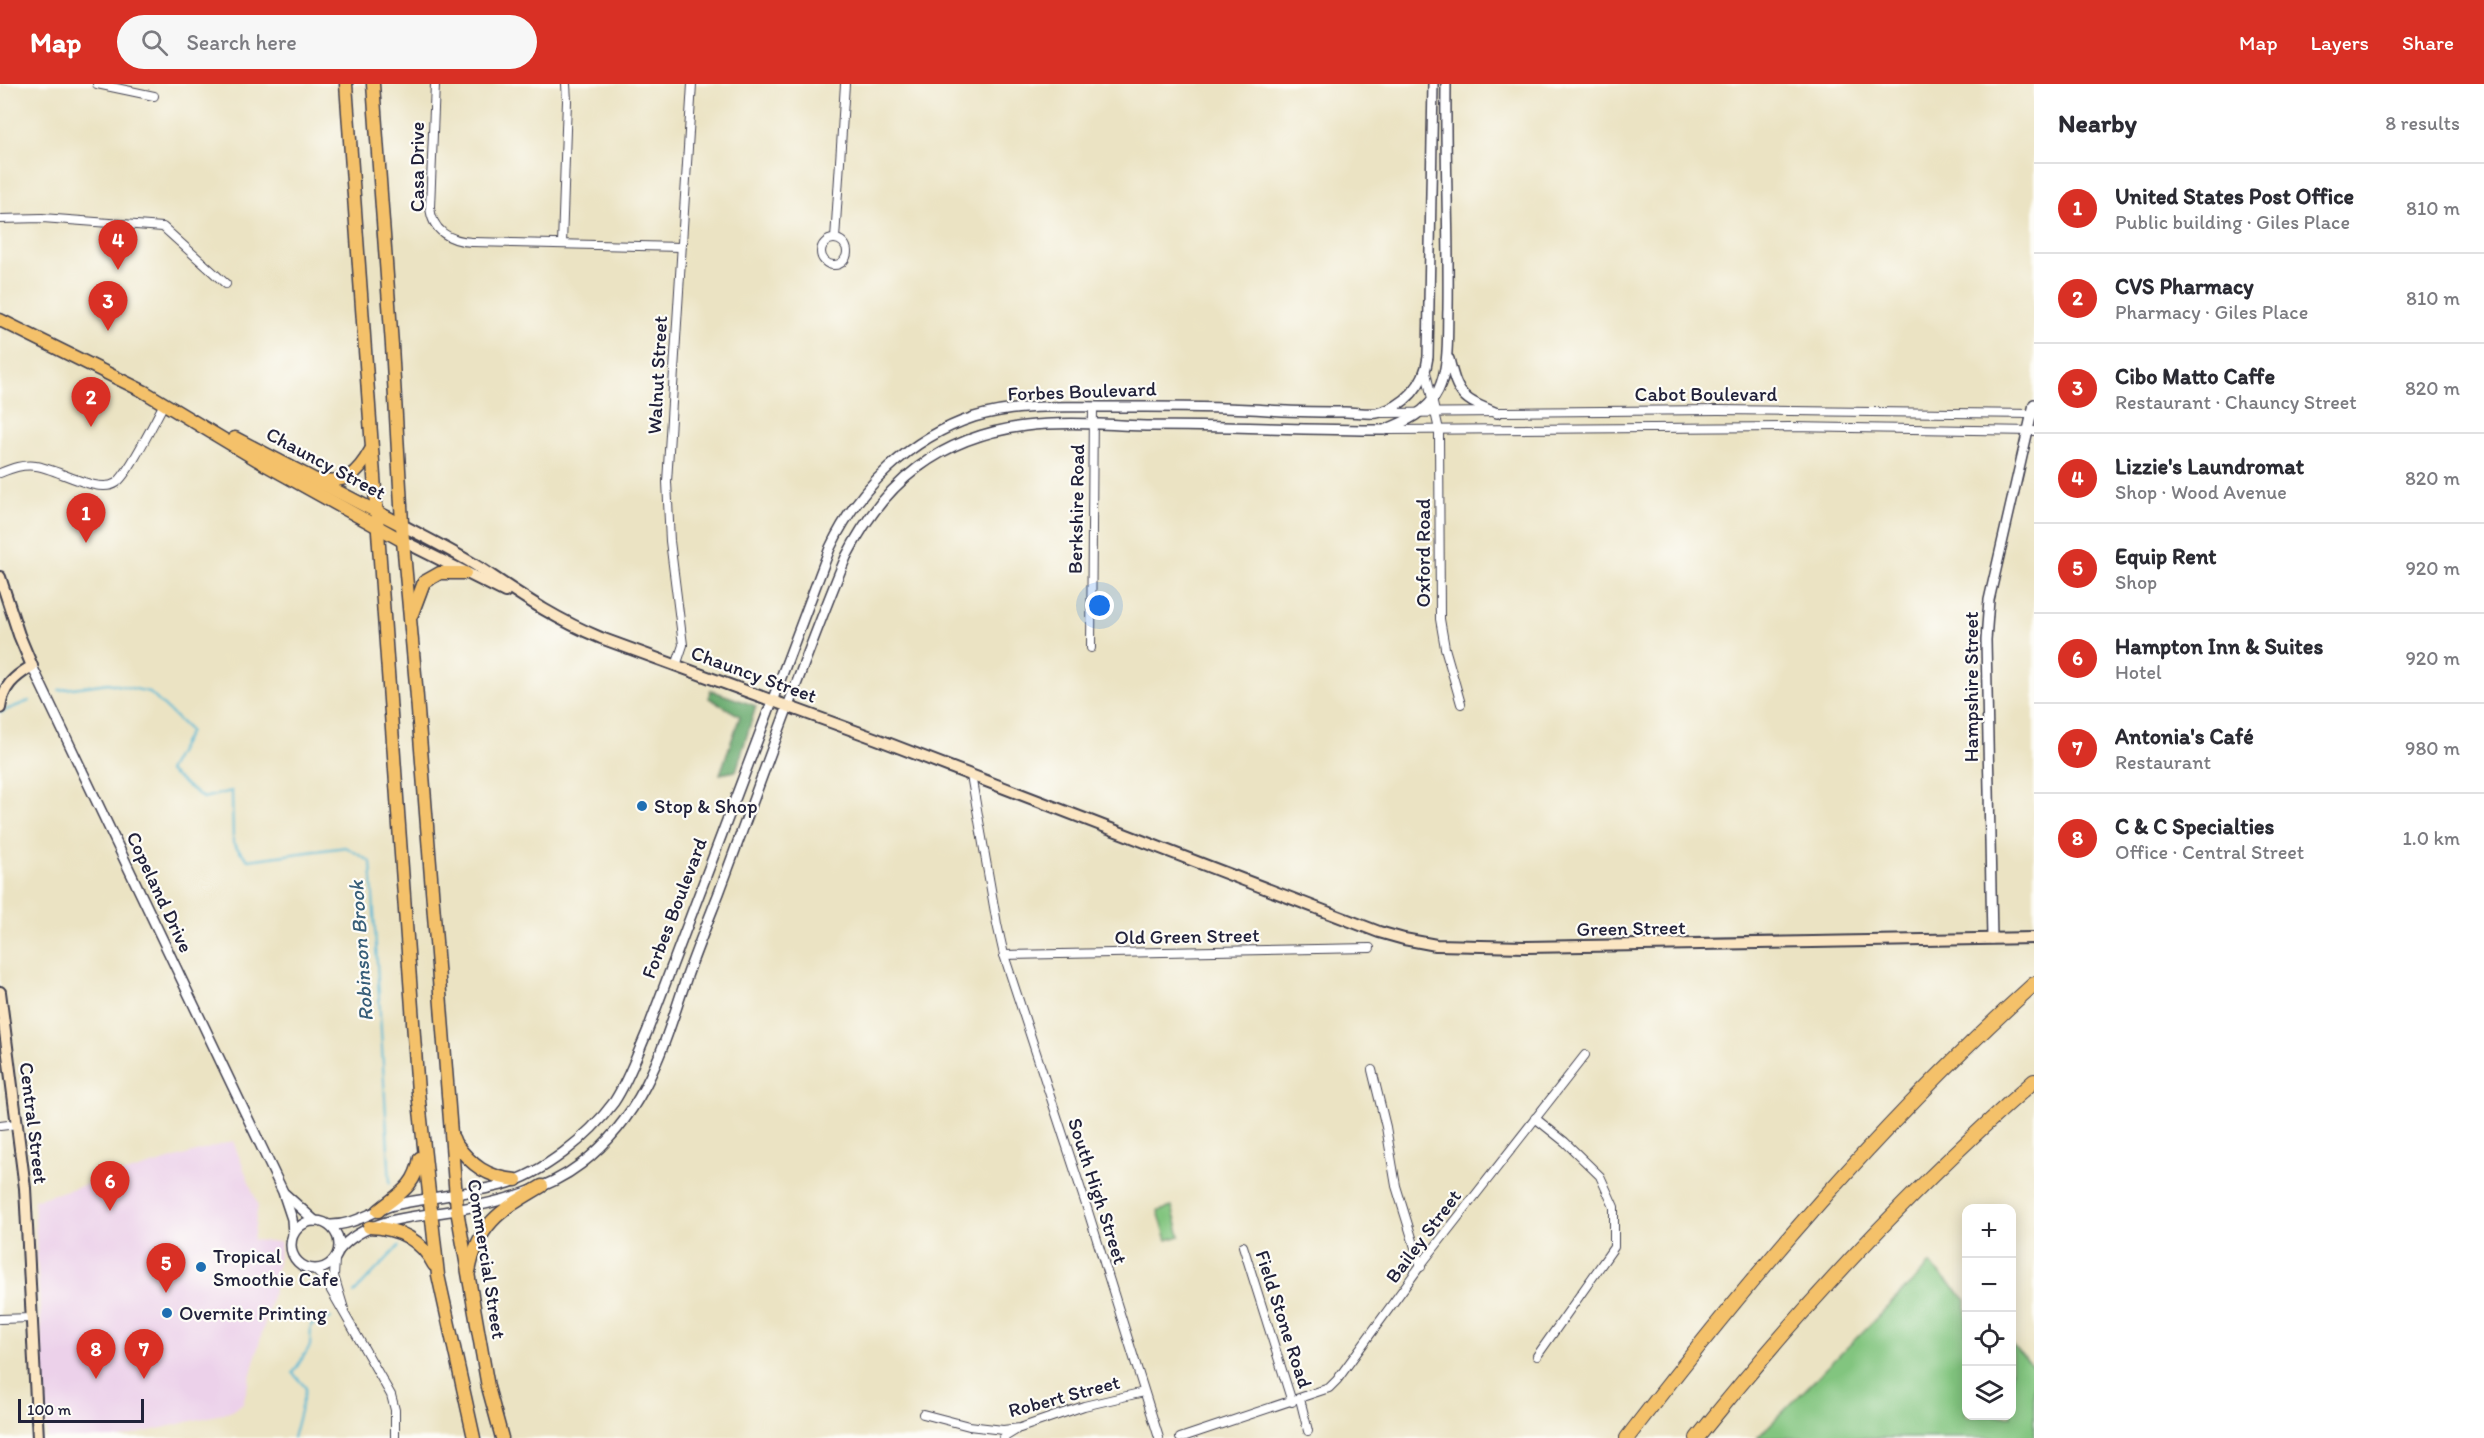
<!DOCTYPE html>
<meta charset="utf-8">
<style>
body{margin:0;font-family:Itim,sans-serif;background:#f7f7f7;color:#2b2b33}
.controls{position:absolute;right:18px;bottom:18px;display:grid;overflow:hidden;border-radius:12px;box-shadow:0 3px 15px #0003}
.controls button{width:54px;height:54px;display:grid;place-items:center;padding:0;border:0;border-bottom:2px solid #e1e1e2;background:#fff;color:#2b2b33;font:30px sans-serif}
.scale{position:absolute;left:18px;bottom:15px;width:126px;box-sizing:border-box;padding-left:6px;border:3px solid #22223b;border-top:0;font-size:16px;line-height:21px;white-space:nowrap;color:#22223b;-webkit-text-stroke:4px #fdfcf7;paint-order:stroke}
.you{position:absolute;left:1100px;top:522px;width:21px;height:21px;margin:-15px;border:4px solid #fff;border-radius:50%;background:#1a73e8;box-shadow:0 0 0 9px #1a73e833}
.badge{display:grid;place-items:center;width:39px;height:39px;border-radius:50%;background:#d93025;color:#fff;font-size:20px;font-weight:700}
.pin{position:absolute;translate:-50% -50px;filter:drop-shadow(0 2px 3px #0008)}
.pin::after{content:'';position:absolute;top:32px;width:21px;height:18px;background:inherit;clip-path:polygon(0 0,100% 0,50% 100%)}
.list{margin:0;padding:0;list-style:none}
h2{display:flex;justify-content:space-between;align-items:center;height:78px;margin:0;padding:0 24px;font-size:26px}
h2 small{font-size:20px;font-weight:400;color:#7c7c81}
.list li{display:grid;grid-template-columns:39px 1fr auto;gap:18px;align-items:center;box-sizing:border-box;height:90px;padding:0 24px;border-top:2px solid #e1e1e2}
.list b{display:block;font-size:22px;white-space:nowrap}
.list p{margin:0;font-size:20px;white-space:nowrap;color:#7c7c81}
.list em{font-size:20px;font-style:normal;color:#7c7c81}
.icon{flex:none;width:33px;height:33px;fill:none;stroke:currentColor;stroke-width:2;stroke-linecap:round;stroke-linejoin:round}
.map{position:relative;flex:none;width:2034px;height:1354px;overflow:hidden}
header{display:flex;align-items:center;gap:36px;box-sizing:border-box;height:84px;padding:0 30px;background:#d93025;color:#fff}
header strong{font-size:28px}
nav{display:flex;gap:33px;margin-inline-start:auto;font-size:21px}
.search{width:420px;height:54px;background:#f7f7f7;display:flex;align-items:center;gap:15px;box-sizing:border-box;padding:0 21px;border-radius:33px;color:#7c7c81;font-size:22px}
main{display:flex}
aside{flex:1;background:#fff}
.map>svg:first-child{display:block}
.built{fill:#ecd1ea}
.green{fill:#82c57f;stroke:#52745d;stroke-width:1.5}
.forest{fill:#69aa6e;stroke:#466654;stroke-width:1.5}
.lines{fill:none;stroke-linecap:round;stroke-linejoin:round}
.stream{stroke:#56b7d5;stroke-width:2}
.minor-casing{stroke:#403f4f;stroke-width:10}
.tertiary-casing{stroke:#403f4f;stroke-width:12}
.secondary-casing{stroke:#403f4f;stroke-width:14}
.primary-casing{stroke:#403f4f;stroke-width:15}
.trunk-casing{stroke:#403f4f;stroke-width:15}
.motorway-casing{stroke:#403f4f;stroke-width:16}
.minor{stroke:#fff;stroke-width:8}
.tertiary{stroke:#fff;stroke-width:9}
.secondary{stroke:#fbe6c3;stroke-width:10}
.primary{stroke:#f4c16a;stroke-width:12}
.trunk{stroke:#f4c16a;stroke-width:12}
.motorway{stroke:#f4c16a;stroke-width:14}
.poi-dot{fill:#1f6fb2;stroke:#fdfcf7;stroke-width:2}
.labels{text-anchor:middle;stroke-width:4.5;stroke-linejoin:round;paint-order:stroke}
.street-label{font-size:20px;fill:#22223b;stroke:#fdfcf7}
.poi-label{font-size:20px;fill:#22223b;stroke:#fdfcf7;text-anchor:start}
.water-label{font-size:21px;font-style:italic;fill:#375e79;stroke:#fdfcf7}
</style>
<header>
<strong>Map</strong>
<div class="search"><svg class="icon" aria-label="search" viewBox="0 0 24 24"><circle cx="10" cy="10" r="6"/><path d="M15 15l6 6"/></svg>Search here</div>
<nav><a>Map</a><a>Layers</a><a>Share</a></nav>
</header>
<main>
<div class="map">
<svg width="2034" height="1354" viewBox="0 0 2034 1354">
<rect width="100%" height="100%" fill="#fdfcf7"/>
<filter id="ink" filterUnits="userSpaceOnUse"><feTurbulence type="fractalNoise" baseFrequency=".0167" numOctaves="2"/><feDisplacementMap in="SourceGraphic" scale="12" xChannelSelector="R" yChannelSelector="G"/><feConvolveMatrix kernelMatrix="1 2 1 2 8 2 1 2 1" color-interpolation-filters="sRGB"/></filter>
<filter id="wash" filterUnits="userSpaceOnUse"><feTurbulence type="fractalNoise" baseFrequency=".008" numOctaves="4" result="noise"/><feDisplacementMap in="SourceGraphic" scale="24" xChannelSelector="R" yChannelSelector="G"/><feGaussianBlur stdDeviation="1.35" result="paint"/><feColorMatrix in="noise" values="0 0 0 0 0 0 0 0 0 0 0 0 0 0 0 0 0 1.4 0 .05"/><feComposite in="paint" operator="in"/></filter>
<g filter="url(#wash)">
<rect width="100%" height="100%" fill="#ebe3c3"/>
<polygon class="built" points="233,1057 258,1121 253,1156 281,1158 274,1205 243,1319 230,1328 119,1354 47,1354 34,1116"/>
<g class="green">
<polygon points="1172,1123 1180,1152 1167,1156 1158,1127"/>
<polygon points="1930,1180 1966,1216 1966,1332 2012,1332 2012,1261 2034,1283 2034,1354 1757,1354"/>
</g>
<polygon class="forest" points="710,606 756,622 736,687 720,690 740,632 709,614"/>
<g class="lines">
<g class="stream">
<polyline points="59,606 108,599 149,608 190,647 168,687 203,714 232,707 233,759 248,776 346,763 371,778 390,1099"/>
<polyline points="1,628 29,617"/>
<polyline points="354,1209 399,1162"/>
<polyline points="293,1354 306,1304 293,1289 310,1262 311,1241 331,1234"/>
</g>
</g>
</g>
<g filter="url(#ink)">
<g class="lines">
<g class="minor-casing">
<g id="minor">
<polyline points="97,0 154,12"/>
<path d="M435 0 430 123C432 147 450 157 472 158L681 163"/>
<polyline points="0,135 42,134 163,143 226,200"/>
<circle cx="834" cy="168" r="13"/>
<polyline points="835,155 845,0"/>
<polyline points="562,160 567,17 566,0"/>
<polyline points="1426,288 1439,346 1440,535 1445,564 1461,620"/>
<polyline points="1382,329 1718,326 2034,330"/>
<polyline points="1388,346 1790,343 2034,347"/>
<path d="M0 389C12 384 23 380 36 382 56 384 98 411 116 399 129 390 155 336 164 320"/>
<polyline points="1091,564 1093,323"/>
<polyline points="676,582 683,561 670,457 667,398 692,0"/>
<polyline points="971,691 997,840 1004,871 1087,1124 1159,1354"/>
<polyline points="1004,871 1370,864"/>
<polyline points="1372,986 1386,1043 1396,1102 1421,1183"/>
<polyline points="1535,1034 1565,1058 1600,1092 1614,1123 1614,1163 1537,1272"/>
<polyline points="0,1042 17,1040"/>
<polyline points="1243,1162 1292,1318"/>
<polyline points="335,1176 334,1192 344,1225"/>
<polyline points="315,1186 325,1196 391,1311 395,1326 395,1354"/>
<polyline points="0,1235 31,1234"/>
<polyline points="1300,1315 1308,1347"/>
<polyline points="923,1330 969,1342 1003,1346 1020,1344 1084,1322 1144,1308"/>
<polyline points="1003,1354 1016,1346"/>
<polyline points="1180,1354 1329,1304 1337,1296 1423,1178 1585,971"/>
</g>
</g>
<g class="tertiary-casing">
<g id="tertiary">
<path d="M1449 275C1458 312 1462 315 1497 329"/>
<polyline points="32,582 283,1108 292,1135 293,1150"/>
<polyline points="1992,855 1986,556 1989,516 2034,320"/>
<polyline points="285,1110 315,1137"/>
<circle cx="315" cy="1161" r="24"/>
<path d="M329 1141C353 1142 372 1127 394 1121 430 1113 467 1110 502 1101 543 1090 589 1052 614 1018 628 997 637 971 647 948L830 464C858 404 910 354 974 333 1017 320 1060 323 1104 323 1159 323 1213 322 1268 326 1294 328 1319 328 1345 328 1355 328 1367 330 1377 329 1405 323 1425 300 1428 273L1433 0"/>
<path d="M339 1166C367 1133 416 1133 456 1126 499 1118 546 1107 581 1080 645 1031 663 964 687 892 697 864 708 837 719 809 761 697 800 584 846 473 884 398 940 353 1025 342 1066 337 1110 341 1152 342 1229 342 1307 346 1384 346 1405 338 1428 328 1438 307 1450 282 1447 251 1448 225 1449 150 1445 75 1446 0"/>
</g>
</g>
<g class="secondary-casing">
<g id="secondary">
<path d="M402 441C428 455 455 468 480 484 522 512 553 534 601 554L877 655 1379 848 1404 855 1436 861 1526 863 2034 854"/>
<polyline points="403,457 505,508"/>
<path d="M0 493 19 551 32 582C14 593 3 602 0 624"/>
<polyline points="0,908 25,1104 38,1354"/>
</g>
</g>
<g class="primary-casing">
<g id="primary">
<polyline points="0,236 143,307 266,381 403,457"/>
<polyline points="235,354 402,441"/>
</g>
</g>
<g class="trunk-casing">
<g id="trunk">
<polyline points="346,0 418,1008 438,1191 474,1354"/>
<polyline points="373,0 392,261 403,457 416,601 457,1126 488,1303 502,1354"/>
<path d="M315 396C346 399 356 393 371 366"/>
<polyline points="412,530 424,498 440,489 465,489"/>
<path d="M453 1054 455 1059C472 1082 487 1093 516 1096"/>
<path d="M378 1127C400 1109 415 1103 420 1074"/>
<path d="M369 1143C398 1144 421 1155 434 1181"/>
<path d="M469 1188C478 1138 502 1126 542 1102"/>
</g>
</g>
<g class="motorway-casing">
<g id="motorway">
<path d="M1627 1354C1751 1192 1883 1037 2034 900"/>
<path d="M1697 1354C1799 1226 1911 1105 2034 997"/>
</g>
</g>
<use href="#minor" class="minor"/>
<use href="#tertiary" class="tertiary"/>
<use href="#secondary" class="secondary"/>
<use href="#primary" class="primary"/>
<use href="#trunk" class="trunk"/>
<use href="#motorway" class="motorway"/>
</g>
</g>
<g class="poi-dot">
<circle cx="642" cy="722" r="6"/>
<circle cx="201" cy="1183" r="6"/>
<circle cx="167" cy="1229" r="6"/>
</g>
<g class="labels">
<g class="street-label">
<text transform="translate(417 83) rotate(-90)" y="7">Casa Drive</text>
<text transform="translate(657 291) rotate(-87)" y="7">Walnut Street</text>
<text transform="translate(1082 307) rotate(-2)" y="7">Forbes Boulevard</text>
<text x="1706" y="317">Cabot Boulevard</text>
<text transform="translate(326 379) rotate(28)" y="7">Chauncy Street</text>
<text transform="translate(1076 425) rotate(-89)" y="7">Berkshire Road</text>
<text transform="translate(1423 469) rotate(-90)" y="7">Oxford Road</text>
<text transform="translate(754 590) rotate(20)" y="7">Chauncy Street</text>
<text transform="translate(1971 603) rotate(-90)" y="7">Hampshire Street</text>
<text transform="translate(160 808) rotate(65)" y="7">Copeland Drive</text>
<text transform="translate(674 824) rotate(-69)" y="7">Forbes Boulevard</text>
<text transform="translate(1631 844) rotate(-1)" y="7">Green Street</text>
<text transform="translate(1187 852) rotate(-1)" y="7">Old Green Street</text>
<text transform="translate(34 1039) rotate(83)" y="7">Central Street</text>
<text transform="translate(1098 1107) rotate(72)" y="7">South High Street</text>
<text transform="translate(1423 1152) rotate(-53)" y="7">Bailey Street</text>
<text transform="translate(487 1175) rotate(81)" y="7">Commercial Street</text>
<text transform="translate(1284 1235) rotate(72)" y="7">Field Stone Road</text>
<text transform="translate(1064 1312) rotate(-15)" y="7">Robert Street</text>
</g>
<g class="poi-label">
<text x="654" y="729">Stop &amp; Shop</text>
<text x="213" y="1179">Tropical<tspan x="213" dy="23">Smoothie Cafe</tspan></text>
<text x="179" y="1236">Overnite Printing</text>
</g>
<g class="water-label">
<text transform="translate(361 867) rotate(-94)" y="7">Robinson Brook</text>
</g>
</g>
</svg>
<div class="controls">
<button>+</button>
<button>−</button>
<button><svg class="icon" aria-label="locate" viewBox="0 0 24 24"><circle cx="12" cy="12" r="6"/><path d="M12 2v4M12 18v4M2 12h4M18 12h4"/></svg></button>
<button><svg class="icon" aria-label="layers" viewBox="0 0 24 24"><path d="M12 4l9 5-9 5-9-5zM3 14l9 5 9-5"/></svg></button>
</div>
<div class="scale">100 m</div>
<div class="you"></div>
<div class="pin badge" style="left:86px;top:459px">1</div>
<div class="pin badge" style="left:91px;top:343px">2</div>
<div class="pin badge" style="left:108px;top:247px">3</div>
<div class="pin badge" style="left:118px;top:186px">4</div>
<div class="pin badge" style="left:166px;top:1209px">5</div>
<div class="pin badge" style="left:110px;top:1127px">6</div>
<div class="pin badge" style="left:144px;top:1295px">7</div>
<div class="pin badge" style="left:96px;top:1295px">8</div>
</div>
<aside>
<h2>Nearby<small>8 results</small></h2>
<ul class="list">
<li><span class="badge">1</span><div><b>United States Post Office</b><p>Public building · Giles Place</p></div><em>810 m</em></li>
<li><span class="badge">2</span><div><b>CVS Pharmacy</b><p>Pharmacy · Giles Place</p></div><em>810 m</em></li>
<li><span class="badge">3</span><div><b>Cibo Matto Caffe</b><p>Restaurant · Chauncy Street</p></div><em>820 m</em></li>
<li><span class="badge">4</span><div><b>Lizzie's Laundromat</b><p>Shop · Wood Avenue</p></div><em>820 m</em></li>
<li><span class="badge">5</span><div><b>Equip Rent</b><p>Shop</p></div><em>920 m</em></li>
<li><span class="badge">6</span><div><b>Hampton Inn &amp; Suites</b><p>Hotel</p></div><em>920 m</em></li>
<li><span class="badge">7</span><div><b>Antonia's Café</b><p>Restaurant</p></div><em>980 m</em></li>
<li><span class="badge">8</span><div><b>C &amp; C Specialties</b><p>Office · Central Street</p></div><em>1.0 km</em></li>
</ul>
</aside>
</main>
